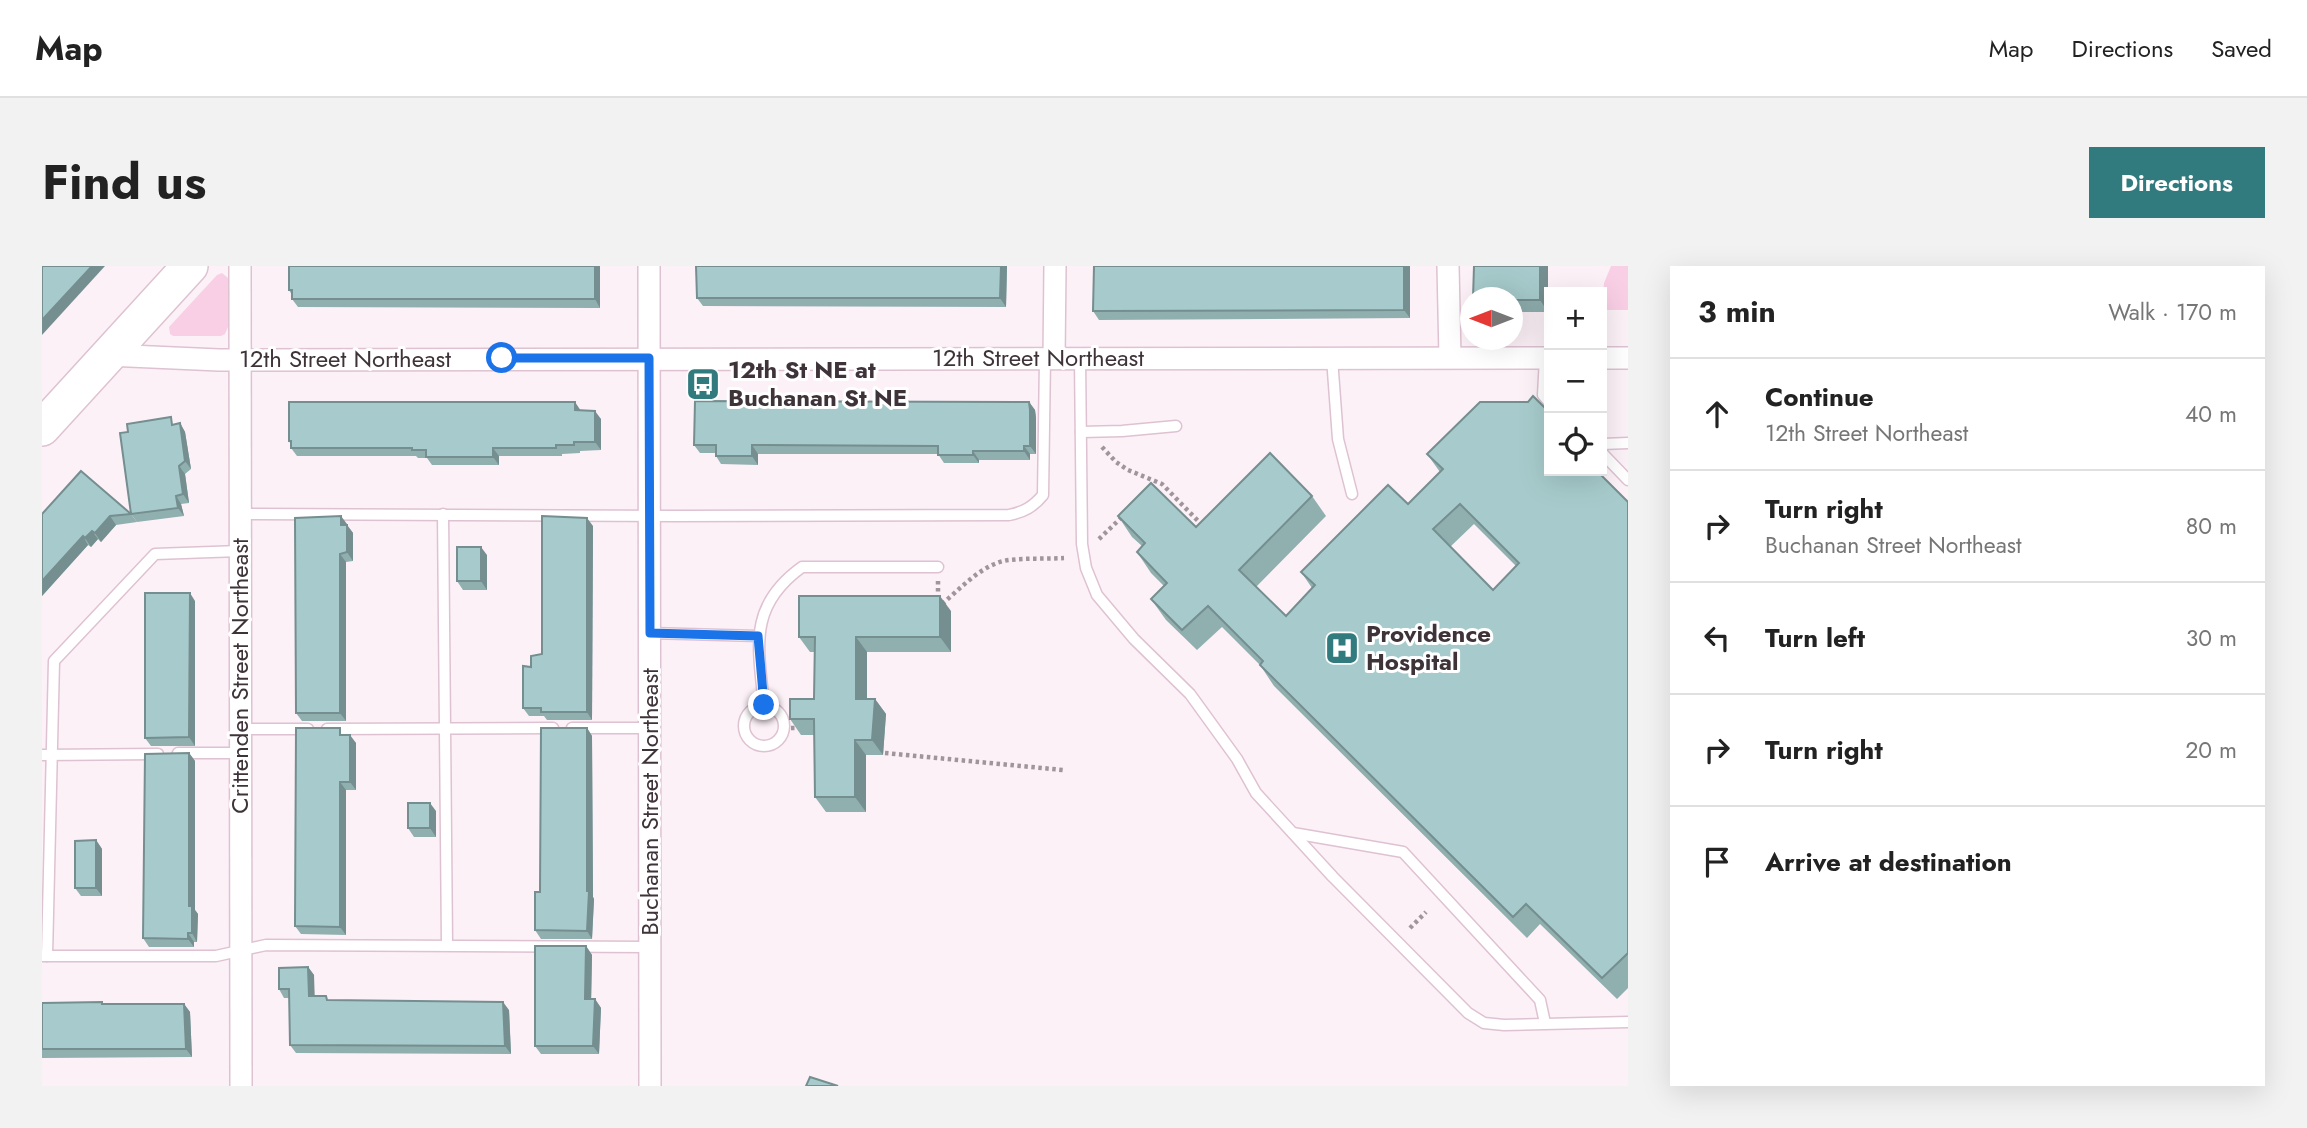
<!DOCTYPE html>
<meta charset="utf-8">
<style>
body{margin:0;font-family:Jost,sans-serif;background:#f2f2f2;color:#222}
.controls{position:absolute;right:21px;top:21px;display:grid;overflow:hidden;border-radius:0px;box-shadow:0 7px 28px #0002}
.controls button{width:63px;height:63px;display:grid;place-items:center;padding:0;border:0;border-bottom:2px solid #e0e0e0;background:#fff;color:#222;font:35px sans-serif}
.compass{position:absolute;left:1418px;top:21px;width:63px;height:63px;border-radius:50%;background:#fff;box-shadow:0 7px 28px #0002;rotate:270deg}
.stop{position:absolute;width:21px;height:21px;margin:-16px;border:5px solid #1a73e8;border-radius:50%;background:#fff}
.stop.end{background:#1a73e8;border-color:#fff;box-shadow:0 2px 7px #0008}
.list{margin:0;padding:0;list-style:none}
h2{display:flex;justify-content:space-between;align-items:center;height:91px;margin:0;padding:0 28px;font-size:30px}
h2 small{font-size:23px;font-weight:400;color:#767676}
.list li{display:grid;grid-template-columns:46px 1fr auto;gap:21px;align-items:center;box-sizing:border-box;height:112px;padding:0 28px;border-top:2px solid #e0e0e0}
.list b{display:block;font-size:26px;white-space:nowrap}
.list p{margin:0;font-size:23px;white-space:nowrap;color:#767676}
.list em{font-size:23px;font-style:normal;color:#767676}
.icon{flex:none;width:38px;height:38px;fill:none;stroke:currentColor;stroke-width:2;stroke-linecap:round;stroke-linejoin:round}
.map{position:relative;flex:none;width:1586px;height:820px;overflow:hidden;border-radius:0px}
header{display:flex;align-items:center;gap:42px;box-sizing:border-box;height:98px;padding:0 35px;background:#fff;border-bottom:2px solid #e0e0e0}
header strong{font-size:33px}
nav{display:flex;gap:38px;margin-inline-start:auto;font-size:24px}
.intro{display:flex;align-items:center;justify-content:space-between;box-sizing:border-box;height:168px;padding:0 42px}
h1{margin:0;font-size:49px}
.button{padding:18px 32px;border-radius:0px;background:#317a7e;color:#fff;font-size:24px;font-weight:700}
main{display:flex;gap:42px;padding:0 42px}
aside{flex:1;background:#fff;border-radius:0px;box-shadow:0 7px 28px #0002}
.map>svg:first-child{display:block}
.green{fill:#f9cfe6}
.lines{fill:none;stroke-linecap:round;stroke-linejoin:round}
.service-casing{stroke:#dec2d1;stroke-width:13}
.minor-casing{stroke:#dec2d1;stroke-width:24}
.primary-casing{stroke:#dec2d1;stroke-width:38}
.path{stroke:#a1959c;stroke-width:4.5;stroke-dasharray:3.5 3.5;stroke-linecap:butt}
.service{stroke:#fff;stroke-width:10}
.minor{stroke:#fff;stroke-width:21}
.primary{stroke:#fff;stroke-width:35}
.wall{fill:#90afaf;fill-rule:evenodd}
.shaded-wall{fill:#758e8f}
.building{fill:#a7cbcc;stroke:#758e8f;stroke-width:2;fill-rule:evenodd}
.route{stroke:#1a73e8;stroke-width:9}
.labels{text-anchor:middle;stroke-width:6;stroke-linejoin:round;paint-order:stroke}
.street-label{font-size:24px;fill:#3e3339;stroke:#fff}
.poi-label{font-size:24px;font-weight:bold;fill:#3e3339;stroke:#fff;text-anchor:start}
</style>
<header>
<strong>Map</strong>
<nav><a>Map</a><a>Directions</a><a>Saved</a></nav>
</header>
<div class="intro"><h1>Find us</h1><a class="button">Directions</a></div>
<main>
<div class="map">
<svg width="1586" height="820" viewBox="0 0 1586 820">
<rect width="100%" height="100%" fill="#fdf1f8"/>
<g class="green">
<polygon points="1569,0 1586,0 1586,44 1560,44 1562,17"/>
<polygon points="180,7 186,12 186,61 183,68 179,70 131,70 128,68 127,61 175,9"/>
</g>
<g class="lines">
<g class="service-casing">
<g id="service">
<polyline points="1038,92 1040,278 1044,302 1055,329 1092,373 1148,428 1195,493 1214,527 1291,611 1426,747 1442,757 1462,759 1586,756"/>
<polyline points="1290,92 1296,173 1310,228"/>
<polyline points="1503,92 1501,129 1507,136"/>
<polyline points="1039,166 1080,165 1134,160"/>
<polyline points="1560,178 1586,177"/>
<polyline points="1560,187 1586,214"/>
<path d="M198 248 634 250 967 249C982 246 991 241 1001 229L1003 92"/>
<polyline points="401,248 405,678"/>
<polyline points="608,367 716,370"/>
<path d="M722 439C716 380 706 340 760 301H896"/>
<circle cx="722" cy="460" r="20"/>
<polyline points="530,462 608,462"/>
<polyline points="198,463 266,463"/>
<polyline points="285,463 511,462"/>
<polyline points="136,487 199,487"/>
<polyline points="0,489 116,488"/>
<polyline points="1251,567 1361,586 1498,734 1503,757"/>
<polyline points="0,690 174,690 224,679 608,681"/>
<polyline points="5,690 12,395 113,288 198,285"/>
</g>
</g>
<g class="minor-casing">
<g id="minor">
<polyline points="198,0 199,820"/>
<polyline points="607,0 608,820"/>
<polyline points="1406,0 1408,91"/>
<polyline points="65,89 177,94 1507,92"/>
<polyline points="1012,92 1013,0"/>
<polyline points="1560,92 1586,92"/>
</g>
</g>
<g class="primary-casing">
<polyline id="primary" points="0,162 148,0"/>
</g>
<g class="path">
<polyline points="1060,181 1074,196 1086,204 1120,218 1162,261"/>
<polyline points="1057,273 1080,251"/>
<path d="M896 315V338L899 339C918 323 941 297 967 294 985 292 1004 293 1022 292"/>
<polyline points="742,462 758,462"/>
<polyline points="843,487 1021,504"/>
<polyline points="1368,662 1384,646"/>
</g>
<use href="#service" class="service"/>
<use href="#minor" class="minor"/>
<use href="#primary" class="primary"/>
</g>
<g class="wall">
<polygon points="558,0 558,42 256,41 250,33 250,29 247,24"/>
<polygon points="654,0 965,0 964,41 661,40 655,32"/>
<polygon points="1052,0 1368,0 1368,52 1057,54 1051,45"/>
<polygon points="1432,0 1506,0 1506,46 1471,46 1471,32"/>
<polygon points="987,136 993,144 994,152 994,188 988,188 988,194 937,194 937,197 902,197 896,188 716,188 716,199 679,198 674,190 674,187 658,187 652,179"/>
<polygon points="539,144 559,153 559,184 538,185 538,187 520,188 520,190 457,190 457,199 390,199 385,192 376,192 374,190 255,190 249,182 249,179 247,175"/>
<polygon points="138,157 143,166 149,203 143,208 147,237 139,238 142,250 95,256 89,248 134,158"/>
<path d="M1385 188 1507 205 1586 236V722L1575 733 1498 658 1485 672 1232 420 1218 399 1180 361 1155 384 1124 354 1109 333 1122 320 1109 307 1095 286 1100 280 1090 271 1076 250 1154 261 1270 230 1284 250 1214 321 1244 350 1270 322 1259 306 1366 238 1398 206ZM1432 258 1474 300 1451 324 1408 281Z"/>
<polygon points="0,248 89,248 95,256 74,259 59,276 56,273 49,281 46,279 0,330"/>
<polygon points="305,259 311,267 311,295 304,296 304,455 260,455 254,447"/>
<polygon points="551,260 550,454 505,454 502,450 487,450 481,442 489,401 500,388"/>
<polygon points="445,289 445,324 421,324 415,315"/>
<polygon points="153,335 153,480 109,480 103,472"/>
<polygon points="909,345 909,386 825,386 825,433 833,433 844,448 841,489 824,489 824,546 784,546 773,531 772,469 759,469 748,453 772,433 773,386 768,386 757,371"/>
<polygon points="545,462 550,470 551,631 552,633 550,673 499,673 493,664 498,626"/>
<polygon points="303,469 314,477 314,524 304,524 304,669 259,668 253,660"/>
<polygon points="147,487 153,495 153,644 156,648 155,676 152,676 152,681 107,681 101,672"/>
<polygon points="394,545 394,571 372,571 366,562"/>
<polygon points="54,574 60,583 60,630 39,630 33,622"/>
<polygon points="544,680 550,689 549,733 553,733 559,742 557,788 499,788 493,780"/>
<polygon points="266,701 272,709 272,730 287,734 467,744 469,788 254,787 248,779 247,732 242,732 237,723"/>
<polygon points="0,737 142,738 148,746 150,791 0,792"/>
</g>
<g class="shaded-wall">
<polygon points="50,0 63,0 0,69 0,54"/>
<polygon points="553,0 558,0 558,42 553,33"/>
<polygon points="959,0 965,0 964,41 958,32"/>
<polygon points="1362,0 1368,0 1368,52 1362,44"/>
<polygon points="1498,0 1506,0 1506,46 1498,34"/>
<polygon points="533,136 539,145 533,144"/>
<polygon points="987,136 993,144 994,152 994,188 988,180"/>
<polygon points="553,145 559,153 559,184 553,176"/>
<polygon points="138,157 143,166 149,203 143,195"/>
<polygon points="710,179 716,188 716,199 710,190"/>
<polygon points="982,180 988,188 988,194 982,185"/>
<polygon points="451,182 457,190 457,199 451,191"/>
<polygon points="931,185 937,194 937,197 931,189"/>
<polygon points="137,200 143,208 147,237 141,228"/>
<polygon points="134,230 139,238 142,250 136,242"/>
<polygon points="68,250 74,259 59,276 53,267"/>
<polygon points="299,250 305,258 299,259"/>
<polygon points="545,252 551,260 550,454 545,446"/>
<polygon points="305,259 311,267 311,295 305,286"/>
<polygon points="50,265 56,273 49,281 43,272"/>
<polygon points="41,270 46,279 0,330 0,315"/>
<polygon points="439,281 445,289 445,324 439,315"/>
<polygon points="298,288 304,296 304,455 298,447"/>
<polygon points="148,327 153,335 153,480 147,471"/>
<polygon points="898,330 909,345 909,386 898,371"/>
<polygon points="814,371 825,386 825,448 814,433"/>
<polygon points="833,433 844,448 841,489 830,474"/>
<polygon points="545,462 550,470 551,631 552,633 550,673 545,665"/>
<polygon points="308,469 314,477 314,524 308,516"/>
<polygon points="813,474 824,489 824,546 813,531"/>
<polygon points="147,487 153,495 153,644 156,648 155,676 150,667 147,640"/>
<polygon points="298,516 304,524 304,669 298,661"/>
<polygon points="388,537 394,545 394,571 388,562"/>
<polygon points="54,574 60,583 60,630 54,622"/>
<polygon points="146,667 152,676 152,681 146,673"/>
<polygon points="544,680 550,689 549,742 543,733"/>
<polygon points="266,701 272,709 273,739 267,730"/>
<polygon points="553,733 559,742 557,788 551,780"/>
<polygon points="461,736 467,744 469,788 463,780"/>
<polygon points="142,738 148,746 150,791 144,783"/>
</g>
<g class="building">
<polygon points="0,0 50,0 0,54"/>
<polygon points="247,0 553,0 553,33 250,33 250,24 247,24"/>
<polygon points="654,0 959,0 958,32 655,32"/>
<polygon points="1052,0 1362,0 1362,44 1051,45"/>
<polygon points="1432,0 1498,0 1498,34 1471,34 1471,32 1431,32"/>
<path d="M1491 130 1507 146V205H1555L1586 236V687L1560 712 1484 638 1471 651 1218 399 1221 395 1166 340 1140 364 1109 333 1125 317 1095 286 1103 277 1076 250 1109 217 1154 261 1228 187 1270 230 1197 304 1244 350 1273 319 1259 306 1346 219 1366 238 1401 203 1385 188 1438 136H1486ZM1418 238 1477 297 1451 324 1391 263Z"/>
<polygon points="653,135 987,136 988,144 988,180 982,180 982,185 931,185 931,189 896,189 896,180 710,179 710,190 674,190 674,179 652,179"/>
<polygon points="247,136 533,136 533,144 553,145 553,176 532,176 532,179 514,179 514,182 451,182 451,191 384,191 384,184 370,184 370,182 249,182 249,175 247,175"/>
<polygon points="129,151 130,159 138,157 143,195 137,200 141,228 134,230 136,242 89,248 78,167 86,166 85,158"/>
<polygon points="39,205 89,248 68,250 53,267 50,265 43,272 41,270 0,315 0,248"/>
<polygon points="299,250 299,259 305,259 305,286 298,288 298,447 254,447 253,252"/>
<polygon points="500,250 545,252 545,446 499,446 499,442 481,442 481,400 489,401 489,390 500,388"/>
<rect x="415" y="281" width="24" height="34"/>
<polygon points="103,327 148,327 147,471 103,472"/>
<polygon points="757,330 898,330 898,371 814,371 814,433 833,433 830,474 813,474 813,531 773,531 772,453 748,453 748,433 772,433 773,371 757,371"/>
<polygon points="254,462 298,462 298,469 308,469 308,516 298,516 298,661 253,660"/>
<polygon points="499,462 545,462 545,625 547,625 545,665 493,664 493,626 498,626"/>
<polygon points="147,487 147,640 150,640 150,667 146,667 146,673 101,672 103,488"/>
<rect x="366" y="537" width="22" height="25"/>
<polygon points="54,574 54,622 33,622 33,575"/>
<polygon points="493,680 544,680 543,733 553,733 551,780 493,780"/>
<polygon points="266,701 267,730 284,730 285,734 461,736 463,780 248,779 247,723 237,723 237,702"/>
<polygon points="60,736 60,738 142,738 144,783 0,783 0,737"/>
<polygon points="768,811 796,820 764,820"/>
</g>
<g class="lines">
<polyline class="route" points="460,92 607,92 608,367 716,370 722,439"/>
</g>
<defs>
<g id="bus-square" transform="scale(1.75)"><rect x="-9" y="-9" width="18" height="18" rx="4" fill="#317a7e" stroke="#fff"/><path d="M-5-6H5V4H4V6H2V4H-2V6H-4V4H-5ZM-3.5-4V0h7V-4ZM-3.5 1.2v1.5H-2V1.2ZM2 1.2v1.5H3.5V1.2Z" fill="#fff"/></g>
<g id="hospital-square" transform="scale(1.75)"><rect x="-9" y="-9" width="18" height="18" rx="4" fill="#317a7e" stroke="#fff"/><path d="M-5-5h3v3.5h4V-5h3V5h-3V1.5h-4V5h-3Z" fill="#fff"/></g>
</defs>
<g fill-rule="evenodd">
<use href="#bus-square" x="661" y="118"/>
<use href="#hospital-square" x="1300" y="382"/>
</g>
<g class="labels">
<g class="street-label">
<text x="996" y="100">12th Street Northeast</text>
<text x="303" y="101">12th Street Northeast</text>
<text transform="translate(198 410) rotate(-90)" y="8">Crittenden Street Northeast</text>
<text transform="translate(608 536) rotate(-90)" y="8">Buchanan Street Northeast</text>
</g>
<g class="poi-label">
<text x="686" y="112">12th St NE at<tspan x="686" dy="28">Buchanan St NE</tspan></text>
<text x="1324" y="376">Providence<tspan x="1324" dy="28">Hospital</tspan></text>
</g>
</g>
</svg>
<div class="controls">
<button>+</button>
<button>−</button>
<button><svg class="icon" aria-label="locate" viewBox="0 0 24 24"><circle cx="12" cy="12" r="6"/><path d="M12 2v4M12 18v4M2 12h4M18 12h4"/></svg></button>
</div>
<svg class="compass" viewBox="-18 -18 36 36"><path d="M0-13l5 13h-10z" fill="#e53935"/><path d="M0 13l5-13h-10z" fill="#767676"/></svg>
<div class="stop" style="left:460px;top:92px"></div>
<div class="stop end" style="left:722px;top:439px"></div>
</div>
<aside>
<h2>3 min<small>Walk · 170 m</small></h2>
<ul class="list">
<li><svg class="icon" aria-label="ahead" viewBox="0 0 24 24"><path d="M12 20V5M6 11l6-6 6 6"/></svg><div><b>Continue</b><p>12th Street Northeast</p></div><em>40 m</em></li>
<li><svg class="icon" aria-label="right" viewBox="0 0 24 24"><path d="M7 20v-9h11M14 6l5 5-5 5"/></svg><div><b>Turn right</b><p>Buchanan Street Northeast</p></div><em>80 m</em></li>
<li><svg class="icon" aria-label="left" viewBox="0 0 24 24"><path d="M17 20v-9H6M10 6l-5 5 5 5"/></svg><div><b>Turn left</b></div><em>30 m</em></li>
<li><svg class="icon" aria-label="right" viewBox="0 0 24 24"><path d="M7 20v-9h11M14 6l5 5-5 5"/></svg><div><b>Turn right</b></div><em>20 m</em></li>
<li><svg class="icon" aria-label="arrive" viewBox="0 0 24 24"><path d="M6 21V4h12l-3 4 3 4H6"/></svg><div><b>Arrive at destination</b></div></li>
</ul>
</aside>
</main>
